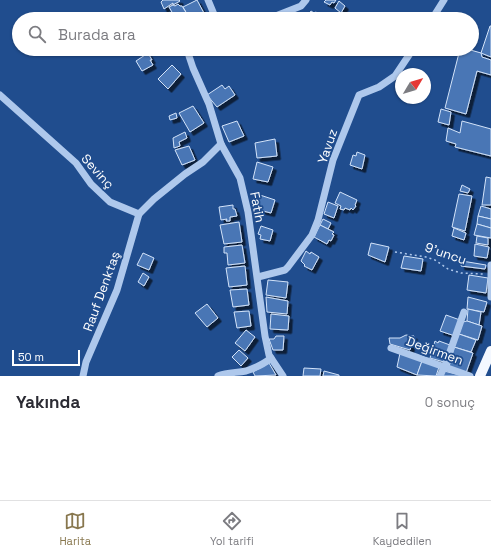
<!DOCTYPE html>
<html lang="tr">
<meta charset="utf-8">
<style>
body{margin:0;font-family:"Space Grotesk",sans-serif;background:#f7f7f7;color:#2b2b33}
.compass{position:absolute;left:395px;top:68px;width:36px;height:36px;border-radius:50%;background:#fff;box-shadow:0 1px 3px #0004;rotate:52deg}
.scale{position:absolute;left:12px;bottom:10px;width:68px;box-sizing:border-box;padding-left:4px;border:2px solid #fff;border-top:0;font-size:11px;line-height:14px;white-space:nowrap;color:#fff;-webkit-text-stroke:3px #204d8e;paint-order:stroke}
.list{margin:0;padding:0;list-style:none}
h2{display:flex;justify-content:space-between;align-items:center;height:52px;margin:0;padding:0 16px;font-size:17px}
h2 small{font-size:13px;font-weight:400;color:#7c7c81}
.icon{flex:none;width:22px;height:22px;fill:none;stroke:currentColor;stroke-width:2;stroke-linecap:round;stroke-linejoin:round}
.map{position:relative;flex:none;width:491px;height:376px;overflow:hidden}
.search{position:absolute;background:#fff;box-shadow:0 1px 3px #0004;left:12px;right:12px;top:12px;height:44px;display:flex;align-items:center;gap:10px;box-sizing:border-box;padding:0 14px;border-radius:22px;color:#7c7c81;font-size:15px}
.sheet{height:124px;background:#fff}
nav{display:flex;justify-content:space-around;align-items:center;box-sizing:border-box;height:56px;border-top:1px solid #e1e1e2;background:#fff;font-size:11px;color:#7c7c81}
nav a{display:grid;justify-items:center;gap:2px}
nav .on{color:#88774e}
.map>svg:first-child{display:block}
.building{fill:#4876b5;stroke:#d3e3f9;filter:url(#shadow)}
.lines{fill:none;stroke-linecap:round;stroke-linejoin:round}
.path{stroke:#aec8ec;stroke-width:1.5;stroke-dasharray:2 3;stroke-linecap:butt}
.minor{stroke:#aec8ec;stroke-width:7}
.major{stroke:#f4f8ff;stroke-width:10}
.labels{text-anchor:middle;stroke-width:3.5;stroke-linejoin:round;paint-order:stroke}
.street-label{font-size:13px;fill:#fff;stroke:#204d8e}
</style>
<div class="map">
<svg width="491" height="376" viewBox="0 0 491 376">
<defs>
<filter id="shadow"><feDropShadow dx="3.5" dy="3.5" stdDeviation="0" flood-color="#0009"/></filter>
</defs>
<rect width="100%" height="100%" fill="#204d8e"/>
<g class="building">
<polygon points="163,0 179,0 180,1 173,5 173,3 164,9 161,2"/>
<polygon points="197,0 205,15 198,19 190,19 183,7"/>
<polygon points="326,0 336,0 334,3 332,2 330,5 324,2"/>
<polygon points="339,1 345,6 341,13 335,8"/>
<polygon points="178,4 180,6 182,6 190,19 176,19 169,7 173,5 175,6"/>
<polygon points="311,11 314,13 316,12 321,16 319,18 320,19 305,19"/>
<polygon points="490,26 491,26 491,57 481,53"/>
<polygon points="460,49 467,49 481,53 482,57 491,60 491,75 477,71 466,114 445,108"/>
<polygon points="148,53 152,60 150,60 153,65 142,71 136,61"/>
<polygon points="172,65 181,74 168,89 158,79"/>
<polygon points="222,85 225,89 229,86 235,95 217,107 207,95"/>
<polygon points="193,106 204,123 190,132 179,113"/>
<polygon points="441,109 451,112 449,125 438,122"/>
<polygon points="176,113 177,118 170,120 169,116"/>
<polygon points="237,121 244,136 229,142 222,126"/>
<polygon points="462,121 491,129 491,156 455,147 456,144 446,141 448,128 460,133"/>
<polygon points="185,132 187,138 179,142 180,146 174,148 173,138"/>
<polygon points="275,139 277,156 257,158 255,143"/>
<polygon points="189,146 195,160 182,165 175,150"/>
<polygon points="357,152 365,155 362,169 350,165 353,155 356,156"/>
<polygon points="257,162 273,167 268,182 253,179"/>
<polygon points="486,177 491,178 491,205 482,205"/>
<polygon points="462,185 470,189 468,193 460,191"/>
<polygon points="340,192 357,200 355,205 356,206 353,210 351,208 350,210 345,208 344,210 340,209 341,206 335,203"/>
<polygon points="459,194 472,196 465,231 452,227"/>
<polygon points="260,195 275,200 271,213 255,209"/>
<polygon points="328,202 338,206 334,218 324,214"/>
<polygon points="233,205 233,209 235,209 237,216 230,217 230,221 226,221 227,219 221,220 219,207"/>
<polygon points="481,206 491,209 491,219 478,216"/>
<polygon points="478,216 491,219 491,228 477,224"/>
<polygon points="323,219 331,223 328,229 320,225"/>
<polygon points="239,222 242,242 224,244 220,225"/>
<polygon points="477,224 491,228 491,238 474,235"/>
<polygon points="320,225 334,232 332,234 334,235 331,241 329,240 327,244 314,237"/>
<polygon points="261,226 273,230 270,241 260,239 261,235 258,234"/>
<polygon points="454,228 466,233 464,240 452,236"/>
<polygon points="477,236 488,238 488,245 476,243"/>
<polygon points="371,243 389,247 385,262 368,255"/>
<polygon points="475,244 489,247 487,258 474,256"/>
<polygon points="242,245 245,263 228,265 227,253 224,253 224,247"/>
<polygon points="306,251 310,254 311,252 319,257 312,270 304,266 305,265 301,261"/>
<polygon points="143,253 154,258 149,270 137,265"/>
<polygon points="404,256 423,259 421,271 401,268"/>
<polygon points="462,261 486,265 485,269 461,266"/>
<polygon points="245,266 247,285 229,287 226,268"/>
<polygon points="143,273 149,277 144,286 138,282"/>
<polygon points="469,275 488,278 486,293 467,290"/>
<polygon points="268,280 288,282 286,298 266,295"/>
<polygon points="247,289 249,305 233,307 230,290"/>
<polygon points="266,297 288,301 287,314 267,312"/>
<polygon points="468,297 487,302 484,312 467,309"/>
<polygon points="207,304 218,318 207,327 195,313"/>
<polygon points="468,309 481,312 479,325 467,321"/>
<polygon points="249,311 251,326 237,328 234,312"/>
<polygon points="271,314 289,316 288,330 270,329"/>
<polygon points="446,315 460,320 455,336 440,331"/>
<polygon points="467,321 482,326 478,340 459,334 463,322"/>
<polygon points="246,330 255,337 245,351 235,343"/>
<polygon points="459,334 476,340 471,352 454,347"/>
<polygon points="406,335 414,336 410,350 390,344 389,338 400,338"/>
<polygon points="276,336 284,336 283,350 273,350 269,339 274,339"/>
<polygon points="435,341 438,343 439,341 450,345 444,362 430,358"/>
<polygon points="454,347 473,353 466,373 449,367"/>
<polygon points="239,350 248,358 241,366 232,357"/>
<polygon points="400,353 422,361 417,375 397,367"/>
<polygon points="422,361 439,367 436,376 417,375"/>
<polygon points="269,363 276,375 255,376 253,372"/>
<polygon points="304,368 321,369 320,376 303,376"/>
<polygon points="324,371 339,375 339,376 323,376"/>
<polygon points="444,371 464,376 442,376"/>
</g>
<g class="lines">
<polyline class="path" points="395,252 426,257 435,260 448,269 461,273 483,274"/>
<g class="minor">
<polyline points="208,0 216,19"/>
<polyline points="268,19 301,6 306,0"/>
<polyline points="432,19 444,0"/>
<polyline points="189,49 189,56 193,68 209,104 221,144 240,178 248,212 265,336 269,355 283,376"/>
<polyline points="0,95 76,163 91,184 110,202 139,214 154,199 185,174 203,162 221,144"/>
<polyline points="491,265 491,297"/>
<polyline points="258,277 285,270 288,267 312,235 318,220 333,160 359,95 379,87 395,76 413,49"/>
<polyline points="391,348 470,376"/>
<polyline points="83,376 86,362 117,290 139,214"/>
<path d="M218 376C227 372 236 373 246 371 255 368 264 364 271 358"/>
<polyline points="440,376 446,363 464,312"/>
</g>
<polyline class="major" points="480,376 491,351"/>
</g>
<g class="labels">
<g class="street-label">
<text transform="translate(327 146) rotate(-71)" y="5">Yavuz</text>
<text transform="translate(98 171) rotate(48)" y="5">Sevinç</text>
<text transform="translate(258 207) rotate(79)" y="5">Fatih</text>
<text transform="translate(446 253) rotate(19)" y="5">9'uncu</text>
<text transform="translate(101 291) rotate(-70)" y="5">Rauf Denktaş</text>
<text transform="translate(435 350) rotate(20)" y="5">Değirmen</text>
</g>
</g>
</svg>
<svg class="compass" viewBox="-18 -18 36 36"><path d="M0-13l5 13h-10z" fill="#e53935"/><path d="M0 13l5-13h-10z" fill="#7c7c81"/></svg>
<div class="scale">50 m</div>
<div class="search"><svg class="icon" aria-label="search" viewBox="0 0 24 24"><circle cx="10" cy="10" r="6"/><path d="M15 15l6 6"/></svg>Burada ara</div>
</div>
<section class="sheet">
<h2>Yakında<small>0 sonuç</small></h2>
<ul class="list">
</ul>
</section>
<nav>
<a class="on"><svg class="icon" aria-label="map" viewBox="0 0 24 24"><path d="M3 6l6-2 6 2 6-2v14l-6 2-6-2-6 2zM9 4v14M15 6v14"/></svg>Harita</a>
<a><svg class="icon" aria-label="directions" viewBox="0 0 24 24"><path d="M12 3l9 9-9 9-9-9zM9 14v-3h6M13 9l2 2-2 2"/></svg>Yol tarifi</a>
<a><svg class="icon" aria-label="saved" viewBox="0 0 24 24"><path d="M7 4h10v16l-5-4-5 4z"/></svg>Kaydedilen</a>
</nav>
